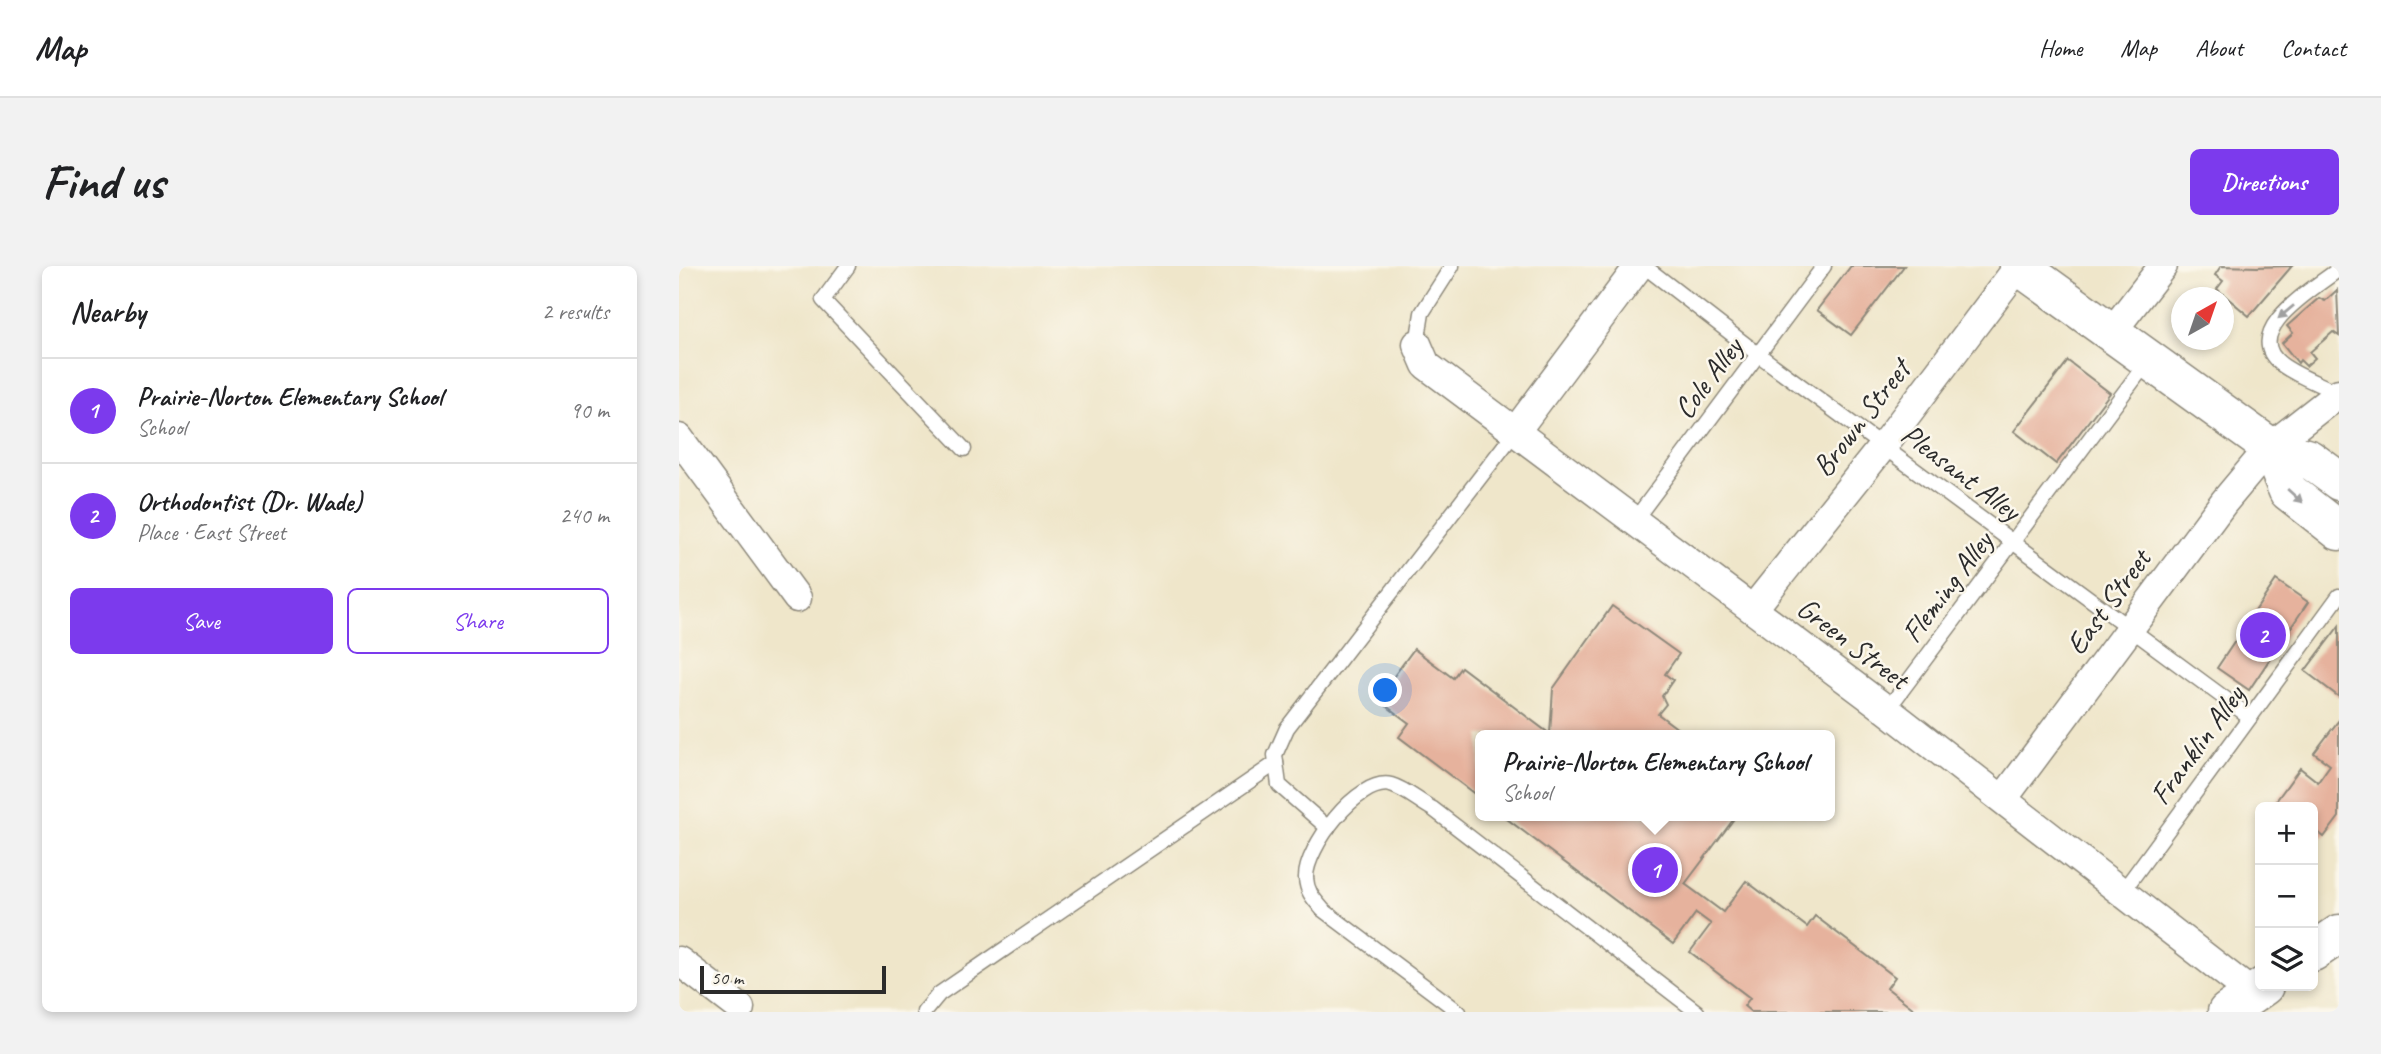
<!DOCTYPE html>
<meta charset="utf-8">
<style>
body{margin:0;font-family:Caveat,sans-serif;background:#f2f2f2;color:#202124}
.controls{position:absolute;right:21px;bottom:21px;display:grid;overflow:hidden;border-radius:10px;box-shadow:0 4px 10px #0003}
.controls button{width:63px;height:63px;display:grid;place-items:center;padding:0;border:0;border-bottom:2px solid #e0e0e0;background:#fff;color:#202124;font:35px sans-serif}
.compass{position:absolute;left:1492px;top:21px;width:63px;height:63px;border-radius:50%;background:#fff;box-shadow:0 4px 10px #0003;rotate:40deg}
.scale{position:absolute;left:21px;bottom:18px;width:186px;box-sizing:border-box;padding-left:7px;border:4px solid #2b2b2b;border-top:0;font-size:19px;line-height:24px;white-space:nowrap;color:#2b2b2b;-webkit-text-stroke:5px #fbf7ec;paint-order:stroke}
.you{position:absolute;left:707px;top:425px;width:24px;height:24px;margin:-18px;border:5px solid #fff;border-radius:50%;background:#1a73e8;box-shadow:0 0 0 10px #1a73e833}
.badge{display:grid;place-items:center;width:46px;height:46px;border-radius:50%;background:#7c3aed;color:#fff;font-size:23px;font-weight:700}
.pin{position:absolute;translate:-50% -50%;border:4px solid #fff;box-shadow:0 2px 7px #0006}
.popup{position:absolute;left:796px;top:464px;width:360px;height:91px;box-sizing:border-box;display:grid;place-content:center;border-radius:10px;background:#fff;filter:drop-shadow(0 2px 5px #0005);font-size:23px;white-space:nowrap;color:#757577}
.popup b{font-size:26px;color:#202124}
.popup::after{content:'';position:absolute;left:50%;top:100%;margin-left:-14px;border:14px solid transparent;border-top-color:#fff}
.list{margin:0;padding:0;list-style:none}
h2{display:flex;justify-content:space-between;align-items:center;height:91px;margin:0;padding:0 28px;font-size:30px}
h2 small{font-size:23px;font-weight:400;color:#757577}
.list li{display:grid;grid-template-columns:46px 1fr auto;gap:21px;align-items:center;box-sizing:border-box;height:105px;padding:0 28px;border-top:2px solid #e0e0e0}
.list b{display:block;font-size:26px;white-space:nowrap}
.list p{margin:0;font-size:23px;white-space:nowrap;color:#757577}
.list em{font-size:23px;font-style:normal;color:#757577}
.actions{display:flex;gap:14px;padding:21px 28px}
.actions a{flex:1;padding:16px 0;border:2px solid #7c3aed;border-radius:10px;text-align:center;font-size:24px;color:#7c3aed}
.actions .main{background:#7c3aed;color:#fff}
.icon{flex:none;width:38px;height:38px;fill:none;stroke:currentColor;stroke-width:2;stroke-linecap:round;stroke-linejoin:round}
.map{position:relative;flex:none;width:1660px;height:746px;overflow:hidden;border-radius:10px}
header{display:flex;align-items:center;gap:42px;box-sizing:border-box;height:98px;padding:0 35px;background:#fff;border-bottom:2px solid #e0e0e0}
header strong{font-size:33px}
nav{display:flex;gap:38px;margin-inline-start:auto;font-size:24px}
.intro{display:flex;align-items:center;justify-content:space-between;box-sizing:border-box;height:168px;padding:0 42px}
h1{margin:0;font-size:49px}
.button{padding:18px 32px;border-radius:10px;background:#7c3aed;color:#fff;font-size:24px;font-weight:700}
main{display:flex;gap:42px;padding:0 42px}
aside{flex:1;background:#fff;border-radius:10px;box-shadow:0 4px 10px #0003}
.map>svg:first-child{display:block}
.building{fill:#e6b29d}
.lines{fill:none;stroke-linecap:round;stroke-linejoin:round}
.lane-casing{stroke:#8d887a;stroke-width:17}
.street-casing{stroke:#8d887a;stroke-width:31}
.secondary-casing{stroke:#8d887a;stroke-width:41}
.primary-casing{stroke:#8d887a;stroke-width:41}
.lane{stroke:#fff;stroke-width:14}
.street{stroke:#fff;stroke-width:28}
.secondary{stroke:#fff;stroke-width:38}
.primary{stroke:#fff;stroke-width:38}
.oneway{fill:#a0a0a0}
.labels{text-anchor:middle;stroke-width:5;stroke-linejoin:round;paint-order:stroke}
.street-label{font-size:30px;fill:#2b2b2b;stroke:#fbf7ec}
</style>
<header>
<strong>Map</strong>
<nav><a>Home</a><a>Map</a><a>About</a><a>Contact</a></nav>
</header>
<div class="intro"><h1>Find us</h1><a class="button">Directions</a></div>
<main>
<aside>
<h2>Nearby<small>2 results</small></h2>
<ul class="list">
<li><span class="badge">1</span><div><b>Prairie-Norton Elementary School</b><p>School</p></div><em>90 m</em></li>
<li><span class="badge">2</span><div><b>Orthodontist (Dr. Wade)</b><p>Place · East Street</p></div><em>240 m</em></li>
</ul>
<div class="actions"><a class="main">Save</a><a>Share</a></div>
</aside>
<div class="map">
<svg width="1660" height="746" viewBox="0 0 1660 746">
<rect width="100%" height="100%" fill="#fbf7ec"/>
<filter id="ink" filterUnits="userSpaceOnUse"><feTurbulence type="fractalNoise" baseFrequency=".0143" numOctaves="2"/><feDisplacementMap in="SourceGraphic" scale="14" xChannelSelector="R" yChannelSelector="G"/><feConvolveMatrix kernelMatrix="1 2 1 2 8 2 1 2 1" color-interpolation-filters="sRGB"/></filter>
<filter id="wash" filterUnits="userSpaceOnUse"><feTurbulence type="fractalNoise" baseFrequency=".00686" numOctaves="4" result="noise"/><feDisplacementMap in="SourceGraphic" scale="28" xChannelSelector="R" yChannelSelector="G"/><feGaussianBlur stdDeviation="1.57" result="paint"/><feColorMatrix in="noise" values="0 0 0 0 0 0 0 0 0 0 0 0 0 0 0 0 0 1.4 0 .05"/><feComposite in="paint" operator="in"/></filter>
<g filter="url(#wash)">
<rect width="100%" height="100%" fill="#efe6ca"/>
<g id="blocks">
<g class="building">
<polygon points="1172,0 1225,0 1172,69 1138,44"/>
<polygon points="1542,0 1578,1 1613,0 1570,50 1538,23 1544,15 1536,9"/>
<polygon points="1658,24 1660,70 1654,66 1631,86 1636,92 1627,100 1621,94 1619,97 1603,77 1614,67 1608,60 1640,32 1646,35"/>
<polygon points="1389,95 1431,127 1377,198 1335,165"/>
<polygon points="1597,314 1629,336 1570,424 1538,402"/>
<polygon points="933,340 1000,388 986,408 994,414 983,430 987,438 979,448 1007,469 801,469 801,532 720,471 730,457 698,433 735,383 774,412 782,401 871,468 874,423"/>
<polygon points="1660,360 1660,431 1626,405"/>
<polygon points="1660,454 1660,551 1645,571 1634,562 1634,541 1605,541 1597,535 1621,502 1639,516 1651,499 1635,487"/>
<polygon points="824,550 1057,550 1006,618 1044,646 1067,615 1128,661 1136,650 1216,711 1208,722 1235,743 1232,746 1072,746 1065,740 1071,732 1011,686 1032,658 1017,647 994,678"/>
</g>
</g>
</g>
<g filter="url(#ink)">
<use href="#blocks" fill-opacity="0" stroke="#8d887a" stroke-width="2"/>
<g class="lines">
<g class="lane-casing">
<g id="lane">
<polyline points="169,0 144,34 285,183"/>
<polyline points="965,0 1080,89 1571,451"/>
<path d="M1660 3C1636 22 1560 65 1602 98 1619 111 1642 118 1660 128"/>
<polyline points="738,78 743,47 773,0"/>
<polyline points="955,255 1145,0"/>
<polyline points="1208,444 1468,96"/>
<polyline points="649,562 600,519 596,489 608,462 836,166"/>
<polyline points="1444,625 1660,330"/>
<polyline points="245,746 260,728 597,497"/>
<path d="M780 746 644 644C635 633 628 627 627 612 626 583 679 511 712 519 726 523 741 536 754 543L1018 746"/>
</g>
</g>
<g class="street-casing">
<g id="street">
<polyline points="1432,67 1484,0"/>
<polyline points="738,78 747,99 1208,444 1574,728"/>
<polyline points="836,166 960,0"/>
<polyline points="0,172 118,332"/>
<polyline points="1074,343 1204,180 1340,0"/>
<polyline points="1324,533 1545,236 1591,181 1660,127"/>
<polyline points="0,695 61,742"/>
</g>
</g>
<g class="secondary-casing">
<g id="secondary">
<polyline points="1634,686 1660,668"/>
<polyline points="1548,746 1585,720"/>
</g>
</g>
<g class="primary-casing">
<g id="primary">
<polyline points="1340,0 1591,181 1630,193 1660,215"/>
<polyline points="1591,181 1609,225 1660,265"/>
</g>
</g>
<use href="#lane" class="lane"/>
<use href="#street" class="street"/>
<use href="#secondary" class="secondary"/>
<use href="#primary" class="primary"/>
</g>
<defs><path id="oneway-solid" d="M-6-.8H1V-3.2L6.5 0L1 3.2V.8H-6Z" transform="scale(1.75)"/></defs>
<g class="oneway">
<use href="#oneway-solid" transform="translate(1607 46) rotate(140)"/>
<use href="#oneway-solid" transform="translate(1616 230) rotate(42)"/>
</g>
</g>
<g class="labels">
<g class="street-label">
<text transform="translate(1029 112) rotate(-53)" y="10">Cole Alley</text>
<text transform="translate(1182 152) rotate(-52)" y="10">Brown Street</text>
<text transform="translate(1282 206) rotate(37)" y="10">Pleasant Alley</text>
<text transform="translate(1268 321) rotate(-53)" y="10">Fleming Alley</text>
<text transform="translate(1429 336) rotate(-54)" y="10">East Street</text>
<text transform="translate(1174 377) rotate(37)" y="10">Green Street</text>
<text transform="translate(1518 479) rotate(-54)" y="10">Franklin Alley</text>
</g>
</g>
</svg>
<div class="controls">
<button>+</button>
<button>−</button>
<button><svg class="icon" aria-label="layers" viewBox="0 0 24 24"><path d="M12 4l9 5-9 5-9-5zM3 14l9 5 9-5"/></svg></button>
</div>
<svg class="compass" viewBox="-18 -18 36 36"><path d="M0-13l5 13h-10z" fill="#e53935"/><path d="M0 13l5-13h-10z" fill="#757577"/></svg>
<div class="scale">50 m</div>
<div class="you"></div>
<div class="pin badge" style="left:976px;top:604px">1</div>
<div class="popup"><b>Prairie-Norton Elementary School</b>School</div>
<div class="pin badge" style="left:1584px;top:369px">2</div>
</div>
</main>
